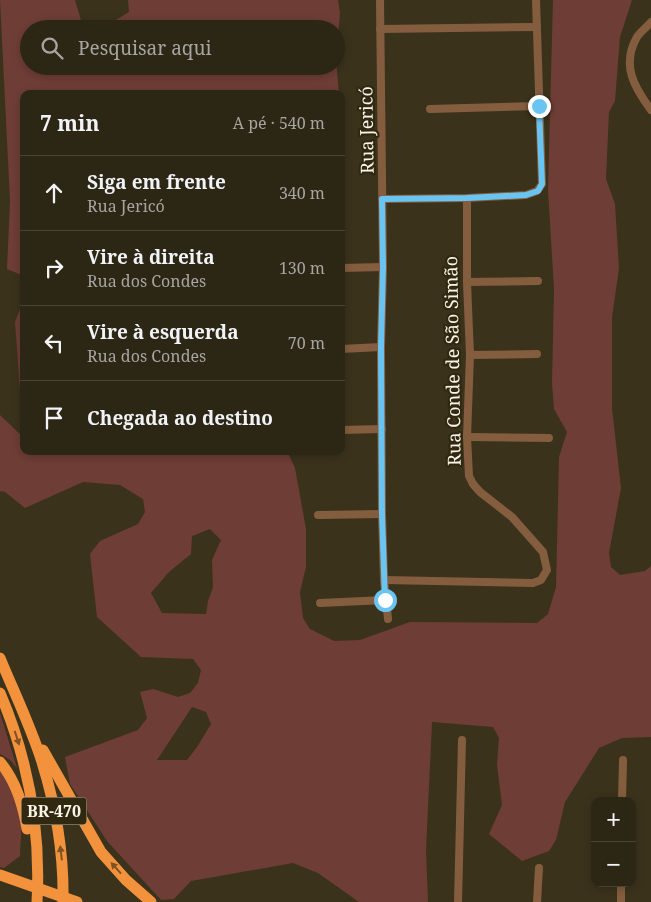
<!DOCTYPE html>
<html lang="pt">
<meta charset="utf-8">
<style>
body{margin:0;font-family:"Noto Serif",serif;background:#342e1e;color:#f1f3f6}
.controls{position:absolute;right:15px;bottom:15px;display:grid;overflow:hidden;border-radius:10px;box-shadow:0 2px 8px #0003}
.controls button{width:45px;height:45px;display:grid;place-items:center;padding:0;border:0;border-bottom:1px solid #484334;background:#2c2615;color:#f1f3f6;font:25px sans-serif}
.stop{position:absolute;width:15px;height:15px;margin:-11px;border:4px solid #69c4f1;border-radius:50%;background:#fff}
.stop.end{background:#69c4f1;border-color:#fff;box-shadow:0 1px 5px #0008}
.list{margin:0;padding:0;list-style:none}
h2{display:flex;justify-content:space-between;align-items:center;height:65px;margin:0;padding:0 20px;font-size:21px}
h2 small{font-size:16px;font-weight:400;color:#a6a5a0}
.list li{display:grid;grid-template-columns:32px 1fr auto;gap:15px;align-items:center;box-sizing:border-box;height:75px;padding:0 20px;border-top:1px solid #484334}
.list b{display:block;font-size:19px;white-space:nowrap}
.list p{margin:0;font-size:16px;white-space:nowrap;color:#a6a5a0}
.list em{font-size:16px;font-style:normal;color:#a6a5a0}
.icon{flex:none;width:28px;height:28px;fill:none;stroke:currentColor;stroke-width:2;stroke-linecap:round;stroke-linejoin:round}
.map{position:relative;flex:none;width:651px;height:902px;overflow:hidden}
.search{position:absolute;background:#2c2615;box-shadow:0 2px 8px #0003;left:20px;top:20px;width:325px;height:55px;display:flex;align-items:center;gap:12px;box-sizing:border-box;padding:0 18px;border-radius:28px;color:#a6a5a0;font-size:19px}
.panel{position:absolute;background:#2c2615;box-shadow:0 2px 8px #0003;left:20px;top:90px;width:325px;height:365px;border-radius:10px}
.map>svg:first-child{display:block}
.green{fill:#6e3d36;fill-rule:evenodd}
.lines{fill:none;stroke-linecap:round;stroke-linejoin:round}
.minor{stroke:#845d3e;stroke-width:8}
.highway{stroke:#f3923d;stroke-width:11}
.highway-bridge{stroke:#f3923d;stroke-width:11}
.oneway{fill:#7f5223}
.route{stroke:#69c4f1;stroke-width:6}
.labels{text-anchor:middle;stroke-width:4.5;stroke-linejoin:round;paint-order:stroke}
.shield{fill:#312812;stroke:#beb7a7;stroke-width:1}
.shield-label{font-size:16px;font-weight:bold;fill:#faf4e7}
.street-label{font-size:18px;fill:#faf4e7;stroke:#312812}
</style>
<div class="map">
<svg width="651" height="902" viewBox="0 0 651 902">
<rect width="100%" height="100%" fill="#3b321c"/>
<g class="green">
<polygon points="0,0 75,0 83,27 88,29 29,29 29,66 336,66 336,29 101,29 129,12 128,0 338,0 340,13 336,60 339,94 24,94 24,276 7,269 10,201"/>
<path d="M553 0H632L620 37 615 101 609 112 606 179 615 204 619 268 612 317V408L621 488 609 553 611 567 620 575 645 571 651 566V737L622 738 599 748 565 802 556 840 549 851 522 861 489 834 502 805 497 765 499 738 493 727 432 722 426 851 428 902H359L318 873 293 863 191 881 174 899 161 900 107 841 70 784 65 757 138 730 147 718 140 692 153 689 178 697 190 693 198 683 201 670 193 659 141 657 97 617 90 554 100 541 138 524 145 512 143 499 120 485 83 482 25 508 5 492 0 491V415L24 438V451L45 453 49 451H287L295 468 306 529V567L300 592 303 618 310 629 334 641 360 640 410 622 537 623 548 614 556 587 559 457 567 432 554 409 552 383 554 289 548 190ZM210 529 221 540 212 560 213 587 208 601 206 614 162 613 151 593 169 572 191 554 192 536ZM192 707 206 712 211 724 197 747 187 760H157Z"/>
<polygon points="24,307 24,389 20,390 15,322 20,309"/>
<polygon points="0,713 17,768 10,760 0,754"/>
<path d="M0 771C10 779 21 811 21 824 22 834 20 845 20 856L4 868 0 867Z"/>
</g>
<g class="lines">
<g class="minor">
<polyline points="380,0 383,267 381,347 382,514 384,580 388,619"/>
<path d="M651 22C647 27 641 31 637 37 621 65 634 87 651 110"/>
<polyline points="380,29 537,27"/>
<polyline points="430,109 539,106"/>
<polyline points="382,199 467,198 526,195 537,191 542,184 536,0"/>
<polyline points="341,268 383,267"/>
<polyline points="467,282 538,281"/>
<polyline points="341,349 381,347"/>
<polyline points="470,355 537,354"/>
<polyline points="341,430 382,429"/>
<polyline points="467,437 549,438"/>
<polyline points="318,515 382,514"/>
<polyline points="384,580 533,583 541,580 547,570 543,552 512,517 480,492 473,484 469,476 467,437 470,355 467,282 467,198"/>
<polyline points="320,603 385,600"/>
<polyline points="622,801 623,760"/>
<polyline points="458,902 462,740"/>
<polyline points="537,902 539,868"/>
<polyline points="621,902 621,883"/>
</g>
<g class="highway">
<path d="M0 658C14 692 31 727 42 762 56 807 64 855 63 902"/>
<path d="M0 693C28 759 41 830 37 902"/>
<polyline points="43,750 101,852 126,880 151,902"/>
<path d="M0 762C16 781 23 804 27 829"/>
</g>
<polyline class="highway-bridge" points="0,875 77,902"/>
</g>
<defs><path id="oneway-solid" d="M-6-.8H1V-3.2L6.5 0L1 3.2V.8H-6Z" transform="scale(1.25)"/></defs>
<g class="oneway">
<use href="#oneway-solid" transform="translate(17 738) rotate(72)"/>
<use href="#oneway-solid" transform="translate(61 853) rotate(-97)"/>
<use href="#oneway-solid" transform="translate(116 868) rotate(-132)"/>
</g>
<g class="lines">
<polyline class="route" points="385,600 382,514 381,347 383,267 382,199 467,198 526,195 538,191 542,184 539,106"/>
</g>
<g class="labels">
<rect class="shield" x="21.5" y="797.5" width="65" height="27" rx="4"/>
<g class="shield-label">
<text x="54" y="817">BR-470</text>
</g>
<g class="street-label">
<text transform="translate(367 130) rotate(-91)" y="6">Rua Jericó</text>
<text transform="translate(453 361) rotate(-91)" y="6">Rua Conde de São Simão</text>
</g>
</g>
</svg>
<div class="controls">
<button>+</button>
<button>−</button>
</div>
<div class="stop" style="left:385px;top:600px"></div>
<div class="stop end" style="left:539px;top:106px"></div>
<div class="search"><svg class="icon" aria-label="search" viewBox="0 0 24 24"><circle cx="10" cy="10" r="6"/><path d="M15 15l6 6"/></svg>Pesquisar aqui</div>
<section class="panel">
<h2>7 min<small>A pé · 540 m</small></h2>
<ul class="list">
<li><svg class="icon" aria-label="ahead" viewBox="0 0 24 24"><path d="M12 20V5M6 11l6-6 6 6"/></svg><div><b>Siga em frente</b><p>Rua Jericó</p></div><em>340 m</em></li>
<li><svg class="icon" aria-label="right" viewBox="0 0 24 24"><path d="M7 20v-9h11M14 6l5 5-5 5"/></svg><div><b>Vire à direita</b><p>Rua dos Condes</p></div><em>130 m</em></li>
<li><svg class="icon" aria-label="left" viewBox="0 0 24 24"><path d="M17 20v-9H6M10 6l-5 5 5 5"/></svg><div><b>Vire à esquerda</b><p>Rua dos Condes</p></div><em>70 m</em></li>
<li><svg class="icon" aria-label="arrive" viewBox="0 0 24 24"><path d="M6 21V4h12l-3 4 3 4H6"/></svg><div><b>Chegada ao destino</b></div></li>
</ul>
</section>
</div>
